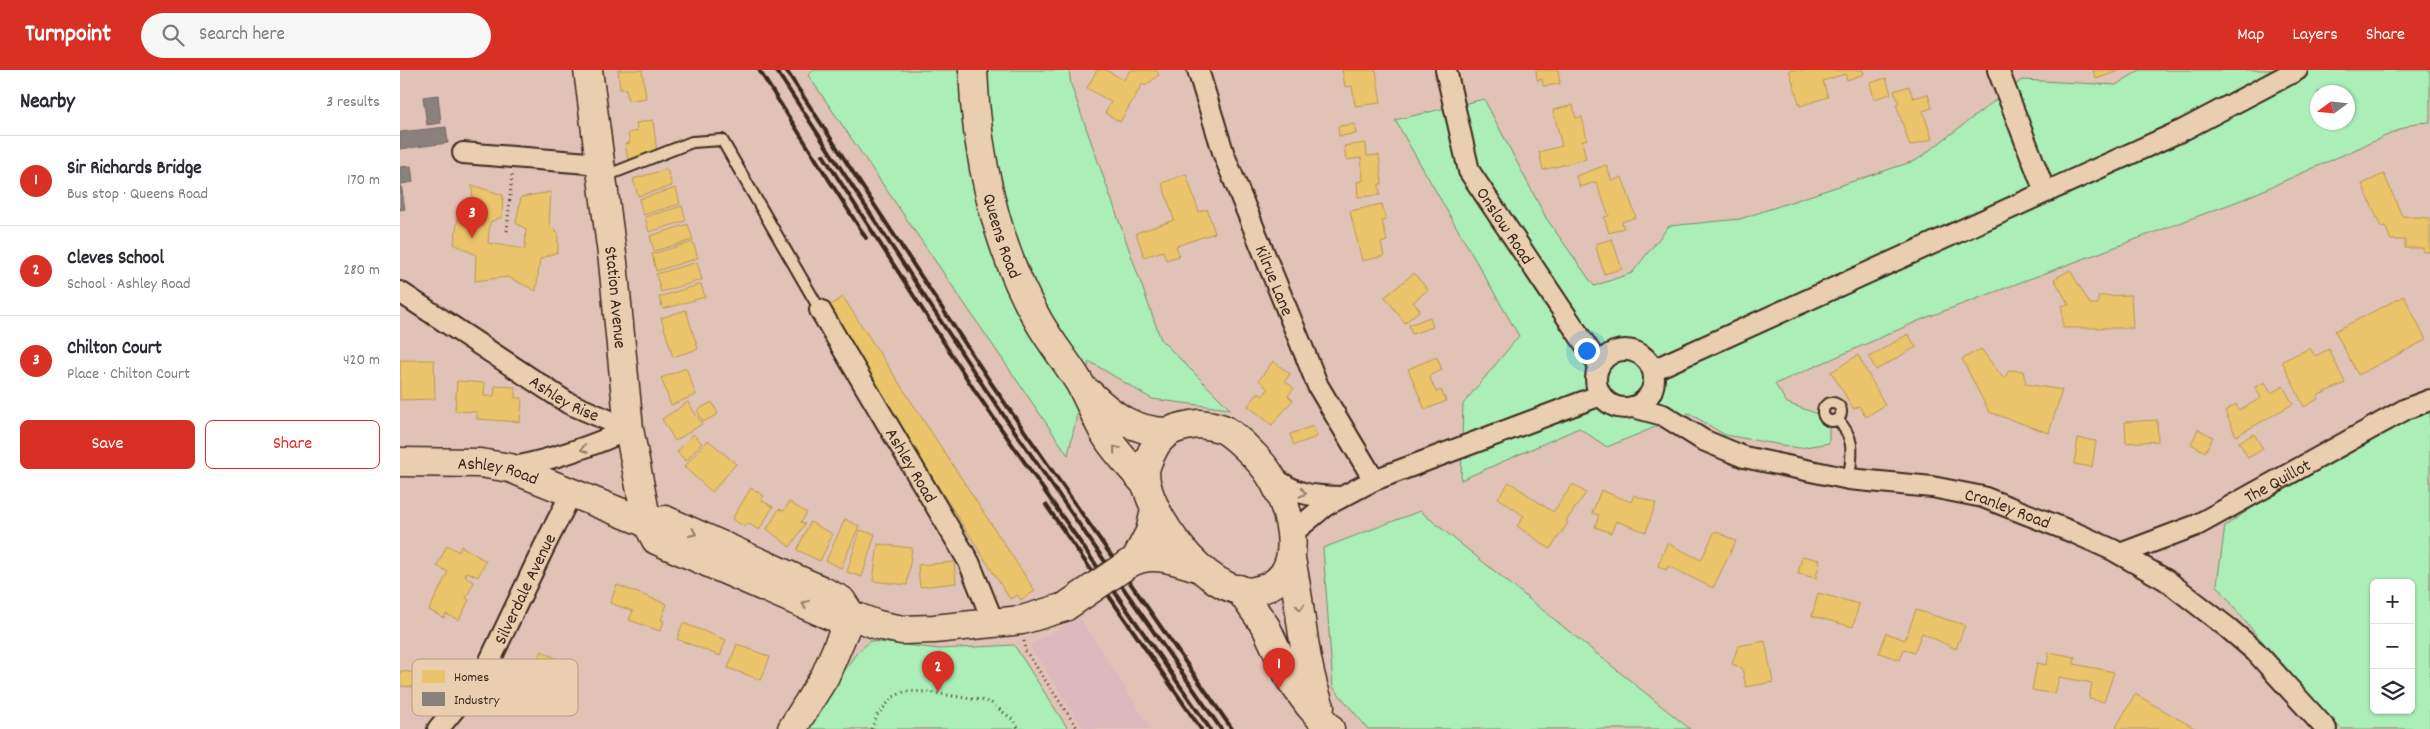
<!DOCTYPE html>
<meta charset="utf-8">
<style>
body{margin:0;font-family:Dekko,sans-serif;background:#f7f7f7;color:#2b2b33}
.controls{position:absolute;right:15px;bottom:15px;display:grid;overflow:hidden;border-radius:8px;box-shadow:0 1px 4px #0004}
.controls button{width:45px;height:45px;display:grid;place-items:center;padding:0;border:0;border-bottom:1px solid #e1e1e2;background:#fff;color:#2b2b33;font:25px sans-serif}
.compass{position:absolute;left:1910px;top:15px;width:45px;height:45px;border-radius:50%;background:#fff;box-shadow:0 1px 4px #0004;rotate:255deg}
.you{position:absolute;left:1186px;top:280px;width:18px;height:18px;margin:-12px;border:4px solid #fff;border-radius:50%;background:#1a73e8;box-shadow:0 0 0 8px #1a73e833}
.badge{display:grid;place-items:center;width:32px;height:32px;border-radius:50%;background:#d93025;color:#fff;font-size:16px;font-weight:700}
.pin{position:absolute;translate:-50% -41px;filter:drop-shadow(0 1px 2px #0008)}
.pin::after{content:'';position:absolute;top:26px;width:18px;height:15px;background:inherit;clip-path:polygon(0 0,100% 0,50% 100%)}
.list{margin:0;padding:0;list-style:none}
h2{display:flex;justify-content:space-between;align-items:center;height:65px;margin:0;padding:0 20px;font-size:21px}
h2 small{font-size:16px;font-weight:400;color:#7c7c81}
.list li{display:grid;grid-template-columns:32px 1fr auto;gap:15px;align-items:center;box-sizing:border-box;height:90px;padding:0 20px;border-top:1px solid #e1e1e2}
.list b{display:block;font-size:19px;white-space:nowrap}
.list p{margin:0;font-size:16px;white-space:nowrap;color:#7c7c81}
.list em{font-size:16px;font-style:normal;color:#7c7c81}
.actions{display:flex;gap:10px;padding:15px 20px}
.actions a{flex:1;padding:11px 0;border:1px solid #d93025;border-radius:8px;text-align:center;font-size:18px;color:#d93025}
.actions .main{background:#d93025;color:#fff}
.icon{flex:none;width:28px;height:28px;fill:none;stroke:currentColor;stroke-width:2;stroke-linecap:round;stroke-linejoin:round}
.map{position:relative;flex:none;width:2030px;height:659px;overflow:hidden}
header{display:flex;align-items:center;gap:30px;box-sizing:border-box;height:70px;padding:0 25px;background:#d93025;color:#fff}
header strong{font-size:24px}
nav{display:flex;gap:28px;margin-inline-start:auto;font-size:18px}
.search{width:350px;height:45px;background:#f7f7f7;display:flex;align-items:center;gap:12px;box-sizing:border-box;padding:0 18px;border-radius:28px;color:#7c7c81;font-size:19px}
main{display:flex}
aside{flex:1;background:#fff}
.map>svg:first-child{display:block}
.built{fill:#dbb9bc}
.green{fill:#abeeb8;stroke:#738c6b;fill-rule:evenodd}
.homes{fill:#e9c46a;stroke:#b59653}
.industry{fill:#8a817c;stroke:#726760}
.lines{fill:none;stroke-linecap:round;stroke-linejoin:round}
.lane-casing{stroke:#3b2a1e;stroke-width:14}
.street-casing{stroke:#3b2a1e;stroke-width:24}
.secondary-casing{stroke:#3b2a1e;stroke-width:31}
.primary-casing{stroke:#3b2a1e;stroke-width:31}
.path{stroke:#3b2a1e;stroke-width:3;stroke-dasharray:1 4;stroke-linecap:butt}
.lane{stroke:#e9cfb0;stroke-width:10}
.street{stroke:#e9cfb0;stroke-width:20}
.secondary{stroke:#e9cfb0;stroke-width:28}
.primary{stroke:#e9cfb0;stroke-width:28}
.rail{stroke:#3b2a1e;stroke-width:4}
.secondary-bridge-casing{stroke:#3b2a1e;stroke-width:31;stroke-linecap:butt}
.secondary-bridge{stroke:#e9cfb0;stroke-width:28}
.oneway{stroke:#927c67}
.labels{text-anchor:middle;stroke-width:5;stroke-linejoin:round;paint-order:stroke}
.street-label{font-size:18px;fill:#3b2a1e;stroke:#e9cfb0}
.key{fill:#e9cfb0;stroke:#b59e84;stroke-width:1}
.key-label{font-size:14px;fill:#3b2a1e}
</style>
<header>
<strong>Turnpoint</strong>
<div class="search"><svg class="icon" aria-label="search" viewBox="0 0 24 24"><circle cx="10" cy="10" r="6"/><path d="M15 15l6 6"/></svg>Search here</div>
<nav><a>Map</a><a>Layers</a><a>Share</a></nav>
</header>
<main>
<aside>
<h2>Nearby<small>3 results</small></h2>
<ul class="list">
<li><span class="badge">1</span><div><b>Sir Richards Bridge</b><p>Bus stop · Queens Road</p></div><em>170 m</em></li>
<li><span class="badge">2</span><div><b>Cleves School</b><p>School · Ashley Road</p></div><em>280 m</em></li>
<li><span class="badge">3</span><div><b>Chilton Court</b><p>Place · Chilton Court</p></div><em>420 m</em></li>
</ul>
<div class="actions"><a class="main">Save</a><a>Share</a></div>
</aside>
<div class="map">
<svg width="2030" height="659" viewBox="0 0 2030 659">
<rect width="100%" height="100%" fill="#e1c2b7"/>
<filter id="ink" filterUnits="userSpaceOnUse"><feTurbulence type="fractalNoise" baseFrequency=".02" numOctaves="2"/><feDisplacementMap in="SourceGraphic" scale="10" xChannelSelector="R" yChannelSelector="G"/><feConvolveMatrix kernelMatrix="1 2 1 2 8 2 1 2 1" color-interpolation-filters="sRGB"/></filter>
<g filter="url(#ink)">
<polygon class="built" points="680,548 751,659 684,659 629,575"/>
<g class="green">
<polygon points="414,0 669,0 671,15 761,270 830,339 752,329 689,291 668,385 408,5"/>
<path d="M1740 0H2030V52L2015 53 1841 130 1525 248 1375 314 1387 333 1429 348V373L1399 378 1325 365 1289 343 1207 377 1179 358 1061 410 1063 334 1119 266 995 50 1084 29 1146 148 1194 216 1232 203 1269 156 1340 149 1517 90 1622 10 1716 15ZM1918 22H1948V52H1918Z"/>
<path d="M2030 341V659H1941L1853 561 1817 515 1825 456 1884 416 2020 343ZM1974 513H2011V640H1974Z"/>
<polygon points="1020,441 1290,659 968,659 933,617 923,478"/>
<polygon points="470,571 540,579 614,575 668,659 407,659 455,585"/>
</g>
<g class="homes">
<polygon points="218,0 242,0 246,28 228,31 226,19 220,19"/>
<polygon points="697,0 706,0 724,10 730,0 756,0 759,5 745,16 743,13 720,52 705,43 711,32 687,18"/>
<polygon points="942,0 976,0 981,33 955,36 952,16 945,17"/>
<polygon points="1136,0 1158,0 1160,14 1143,16 1142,9 1137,10"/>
<polygon points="1389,0 1463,0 1464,4 1447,10 1445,4 1423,11 1428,27 1400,36"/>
<polygon points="1693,0 1722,0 1696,9"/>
<polygon points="1486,8 1491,24 1474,29 1470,13"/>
<polygon points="1509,16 1513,28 1528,24 1532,38 1523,41 1532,69 1510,76 1496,34 1499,33 1494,21"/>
<polygon points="1173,35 1176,48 1182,47 1187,69 1182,71 1186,89 1143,100 1139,82 1162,76 1153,40"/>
<polygon points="253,50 257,84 228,89 225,74 230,73 228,63 237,61 236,53"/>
<polygon points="955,54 956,64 939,66 938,56"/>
<polygon points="966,73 967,86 979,85 982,114 979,114 980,125 958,127 957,112 963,111 961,88 946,90 944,76"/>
<polygon points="1206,95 1212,111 1222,107 1236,147 1222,152 1224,158 1209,163 1204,147 1209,146 1196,112 1180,117 1176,106"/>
<polygon points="267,99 272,116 238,126 233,109"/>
<polygon points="786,104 799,142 807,139 815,163 776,176 779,186 766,190 763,181 744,187 736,163 774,150 762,113"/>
<polygon points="1984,104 2002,146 2030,148 2030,182 2023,182 2023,178 2005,178 2005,170 1991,170 1985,156 1981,157 1962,114"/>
<polygon points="72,115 103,125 102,147 90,152 88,173 125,179 126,159 116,153 121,127 151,122 149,154 158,163 158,182 140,189 136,221 108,207 75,211 76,185 54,174 58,146 73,143"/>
<polygon points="276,118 280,134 243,145 239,129"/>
<polygon points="982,134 986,150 982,151 987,171 981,173 984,186 962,191 950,141"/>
<polygon points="282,136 286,151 249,162 245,147"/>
<polygon points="288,154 293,170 254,181 250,166"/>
<polygon points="1212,169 1222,199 1204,204 1195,174"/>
<polygon points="293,172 298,188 256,201 252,184"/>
<polygon points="297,192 302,210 261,222 256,204"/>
<polygon points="1670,200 1690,234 1698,234 1698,226 1731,225 1733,258 1663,258 1662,235 1669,235 1654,209"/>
<polygon points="1014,203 1028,220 1013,232 1020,240 1005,253 985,227"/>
<polygon points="301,214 305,227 263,239 259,227"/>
<polygon points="2004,226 2026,270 1958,305 1935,261"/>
<polygon points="443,227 635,521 621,530 618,525 610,529 425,239"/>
<polygon points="286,240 298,279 273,287 261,248"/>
<polygon points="1030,247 1033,257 1012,264 1009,255"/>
<polygon points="1508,264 1516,277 1476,300 1469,287"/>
<polygon points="1910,278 1915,286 1929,279 1945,313 1917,326 1918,329 1904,337 1882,291"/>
<polygon points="1581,279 1604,309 1609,300 1623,301 1626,314 1662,320 1649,363 1589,342 1562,289"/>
<polygon points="1458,285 1485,335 1466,347 1459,336 1454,339 1451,335 1431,302"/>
<polygon points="1037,287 1042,300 1029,306 1036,322 1041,320 1046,331 1025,340 1008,299"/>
<polygon points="0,290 34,290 35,329 0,330"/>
<polygon points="873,291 890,304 885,311 894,318 888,326 893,330 872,355 848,336 858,323 863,326 868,319 859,310"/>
<polygon points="286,298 296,325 271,335 261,308"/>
<polygon points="57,311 85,313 84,326 94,326 95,316 115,317 115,328 122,328 120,352 77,349 77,342 55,341"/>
<polygon points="1865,312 1871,323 1883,316 1893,334 1836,366 1825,341 1836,334 1839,340 1861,328 1855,317"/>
<polygon points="288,332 302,354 275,371 262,349"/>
<polygon points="312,332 318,344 303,352 297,340"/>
<polygon points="1757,350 1758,371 1726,373 1725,352"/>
<polygon points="913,356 917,367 894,375 890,364"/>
<polygon points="1798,359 1813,367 1805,382 1791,374"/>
<polygon points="293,364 302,373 286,391 277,382"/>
<polygon points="1854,364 1863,379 1848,388 1839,372"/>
<polygon points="1678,368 1696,371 1692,397 1674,394"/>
<polygon points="308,370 336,394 312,422 284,397"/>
<polygon points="1109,412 1153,442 1173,414 1186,423 1166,451 1168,453 1150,479 1117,456 1124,446 1098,428"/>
<polygon points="351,418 364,426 361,430 373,437 359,460 347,453 345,457 332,449"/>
<polygon points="1201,420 1231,432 1234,425 1256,433 1246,462 1216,451 1211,463 1195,457 1199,445 1192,443"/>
<polygon points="389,432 407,443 401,452 405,454 390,477 367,459 379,439 384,441"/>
<polygon points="445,449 459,456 441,498 426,491"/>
<polygon points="410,452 433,464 420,491 397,480"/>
<polygon points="460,460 475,464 462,507 447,502"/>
<polygon points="1315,461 1336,471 1313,518 1268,496 1266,500 1258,496 1267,473 1301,490"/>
<polygon points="478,474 512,478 507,515 473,511"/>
<polygon points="47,475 59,482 61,476 86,491 78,507 67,502 65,507 74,512 66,528 69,530 59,550 46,544 44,548 29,540 48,502 37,496"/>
<polygon points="1402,486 1420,490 1416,508 1398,504"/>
<polygon points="554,492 556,513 520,517 518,495"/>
<polygon points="217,515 267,534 261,550 264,551 260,561 229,550 233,541 210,533"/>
<polygon points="1418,523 1459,534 1453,557 1412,546"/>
<polygon points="1516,540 1565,555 1556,579 1522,563 1514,583 1504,579 1500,590 1479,583 1486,563 1505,570"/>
<polygon points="283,553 326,570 320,586 277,569"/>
<polygon points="1365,571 1373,612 1346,617 1342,598 1332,594 1338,576"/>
<polygon points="337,574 370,587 361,610 328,598"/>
<polygon points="142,581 165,593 142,635 127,627 135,613 122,606 131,589 136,592"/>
<polygon points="1649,582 1675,587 1674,594 1714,602 1704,632 1689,629 1692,613 1659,607 1655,624 1632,620 1637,593 1647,595"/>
<polygon points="0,601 16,603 15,617 0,616"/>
<polygon points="1735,624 1796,659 1719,659 1716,657"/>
</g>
<g class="industry">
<polygon points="38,25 41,53 27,55 23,27"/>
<polygon points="46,57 48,73 0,79 0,62"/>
<polygon points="11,96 13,112 1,114 5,139 0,140 0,97"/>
</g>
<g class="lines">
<g class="lane-casing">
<g id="lane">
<polyline points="203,107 292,72 322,70 420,240"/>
<circle cx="1432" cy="342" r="9"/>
<path d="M1437 349C1456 369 1452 383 1449 409"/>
</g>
</g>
<g class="street-casing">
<g id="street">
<path id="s1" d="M798 0 824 85 918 316 974 410"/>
<path id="s2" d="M1046 0 1069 101 1199 295"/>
<polyline points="1598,0 1645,122"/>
<polyline points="63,83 201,94"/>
<path id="s3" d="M0 222 168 333 229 359"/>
<path id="s4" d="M420 240 569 492 594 554"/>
<circle cx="1225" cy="309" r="29"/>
<polyline points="1253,300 1783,60 1897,0"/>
<path id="s5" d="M1233 337 1263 345 1303 370 1344 387 1449 409 1532 417 1583 427 1675 463 1713 480 1766 510 1828 558 1855 581 1926 659"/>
<path d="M110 398C153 389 189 378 229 359"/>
<path d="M872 406C896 425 910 426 940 427"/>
<polyline points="891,464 925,436 974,410 1201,325"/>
<path id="s6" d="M1720 484 1797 455 2006 339 2030 330"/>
<path id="s7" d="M38 659 84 603 144 477 171 424"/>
</g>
</g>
<g class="secondary-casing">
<g id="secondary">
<path id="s8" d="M188 0 213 192 229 359 247 453 256 470 431 546 451 545 478 555 502 560 534 559 622 550 665 537"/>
<path id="s9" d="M0 392 80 393 110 398 247 453 265 450 421 520 441 530 451 545"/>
<polyline points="736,489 750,462 755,440"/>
<path d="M728 494C750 480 775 490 797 497"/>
<polyline points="392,659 425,606 451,545"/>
</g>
</g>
<g class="primary-casing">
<g id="primary">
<path id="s10" d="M573 0C576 84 596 179 639 252 651 273 666 291 679 312 689 329 696 349 706 366 717 384 734 400 747 416"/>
<path d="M689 323C713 346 733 361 767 362"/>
<path d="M799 354C808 355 817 356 825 360 838 368 862 392 870 405 892 440 911 511 854 521 808 528 744 442 745 401 746 394 750 386 753 380 763 360 779 356 799 354Z"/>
<path d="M891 489C902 539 902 589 920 637"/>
<polyline points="839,519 866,557 890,609 909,635 930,659"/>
</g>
</g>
<g class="path">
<polyline points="107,161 112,105"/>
<polyline points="624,571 625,580 678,659"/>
<polyline points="471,659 478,644 493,627 506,621 529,622 590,632 612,649 619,659"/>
</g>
<use href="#lane" class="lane"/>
<use href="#street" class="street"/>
<use href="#secondary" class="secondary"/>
<use href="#primary" class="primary"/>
<g class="rail">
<polyline points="359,0 466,168"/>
<polyline points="376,0 584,317 821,659"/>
<polyline points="386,0 591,313 832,659"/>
<polyline points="423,85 575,321 810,659"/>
<polyline points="646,435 801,659"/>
</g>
<g class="secondary-bridge-casing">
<polyline id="secondary-bridge" points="665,537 728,494"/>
</g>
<use href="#secondary-bridge" class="secondary-bridge"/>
</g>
<defs><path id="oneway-chevron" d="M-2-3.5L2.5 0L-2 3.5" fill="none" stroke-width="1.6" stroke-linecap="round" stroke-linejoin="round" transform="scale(1.25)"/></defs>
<g class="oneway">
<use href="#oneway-chevron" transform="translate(184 379) rotate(162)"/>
<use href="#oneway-chevron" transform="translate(716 379) rotate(-130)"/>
<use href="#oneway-chevron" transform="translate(903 423) rotate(13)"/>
<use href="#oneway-chevron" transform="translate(293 463) rotate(24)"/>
<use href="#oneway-chevron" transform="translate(405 534) rotate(-156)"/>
<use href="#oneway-chevron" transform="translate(900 537) rotate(87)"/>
</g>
</g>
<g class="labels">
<g class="street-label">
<text dy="6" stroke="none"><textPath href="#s2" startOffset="169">Onslow Road</textPath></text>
<text dy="6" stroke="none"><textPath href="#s10" startOffset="169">Queens Road</textPath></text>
<text dy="6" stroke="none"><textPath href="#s1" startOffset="224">Kilrue Lane</textPath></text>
<text dy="6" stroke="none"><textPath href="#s8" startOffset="229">Station Avenue</textPath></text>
<text dy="6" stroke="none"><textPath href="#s3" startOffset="196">Ashley Rise</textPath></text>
<text dy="6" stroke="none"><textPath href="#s4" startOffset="180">Ashley Road</textPath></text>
<text dy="6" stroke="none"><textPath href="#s9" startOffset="99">Ashley Road</textPath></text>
<text dy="6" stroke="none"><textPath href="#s6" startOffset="174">The Quillot</textPath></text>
<text dy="6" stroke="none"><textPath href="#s5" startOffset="392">Cranley Road</textPath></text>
<text dy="6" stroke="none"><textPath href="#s7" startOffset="166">Silverdale Avenue</textPath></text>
</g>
</g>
<rect x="12" y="589" width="166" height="57" rx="8" class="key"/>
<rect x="22" y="600" width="23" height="13" fill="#e9c46a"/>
<rect x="22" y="622" width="23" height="14" fill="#8a817c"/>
<g class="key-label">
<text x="54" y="611">Homes</text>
<text x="54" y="634">Industry</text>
</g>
</svg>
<div class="controls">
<button>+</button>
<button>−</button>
<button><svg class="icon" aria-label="layers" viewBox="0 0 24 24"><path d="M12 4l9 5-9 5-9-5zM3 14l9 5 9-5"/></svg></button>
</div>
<svg class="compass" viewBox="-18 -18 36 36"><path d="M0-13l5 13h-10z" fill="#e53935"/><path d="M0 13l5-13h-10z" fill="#7c7c81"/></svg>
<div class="you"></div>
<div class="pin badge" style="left:879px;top:619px">1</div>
<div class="pin badge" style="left:538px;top:622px">2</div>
<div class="pin badge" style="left:72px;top:168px">3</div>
</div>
</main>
